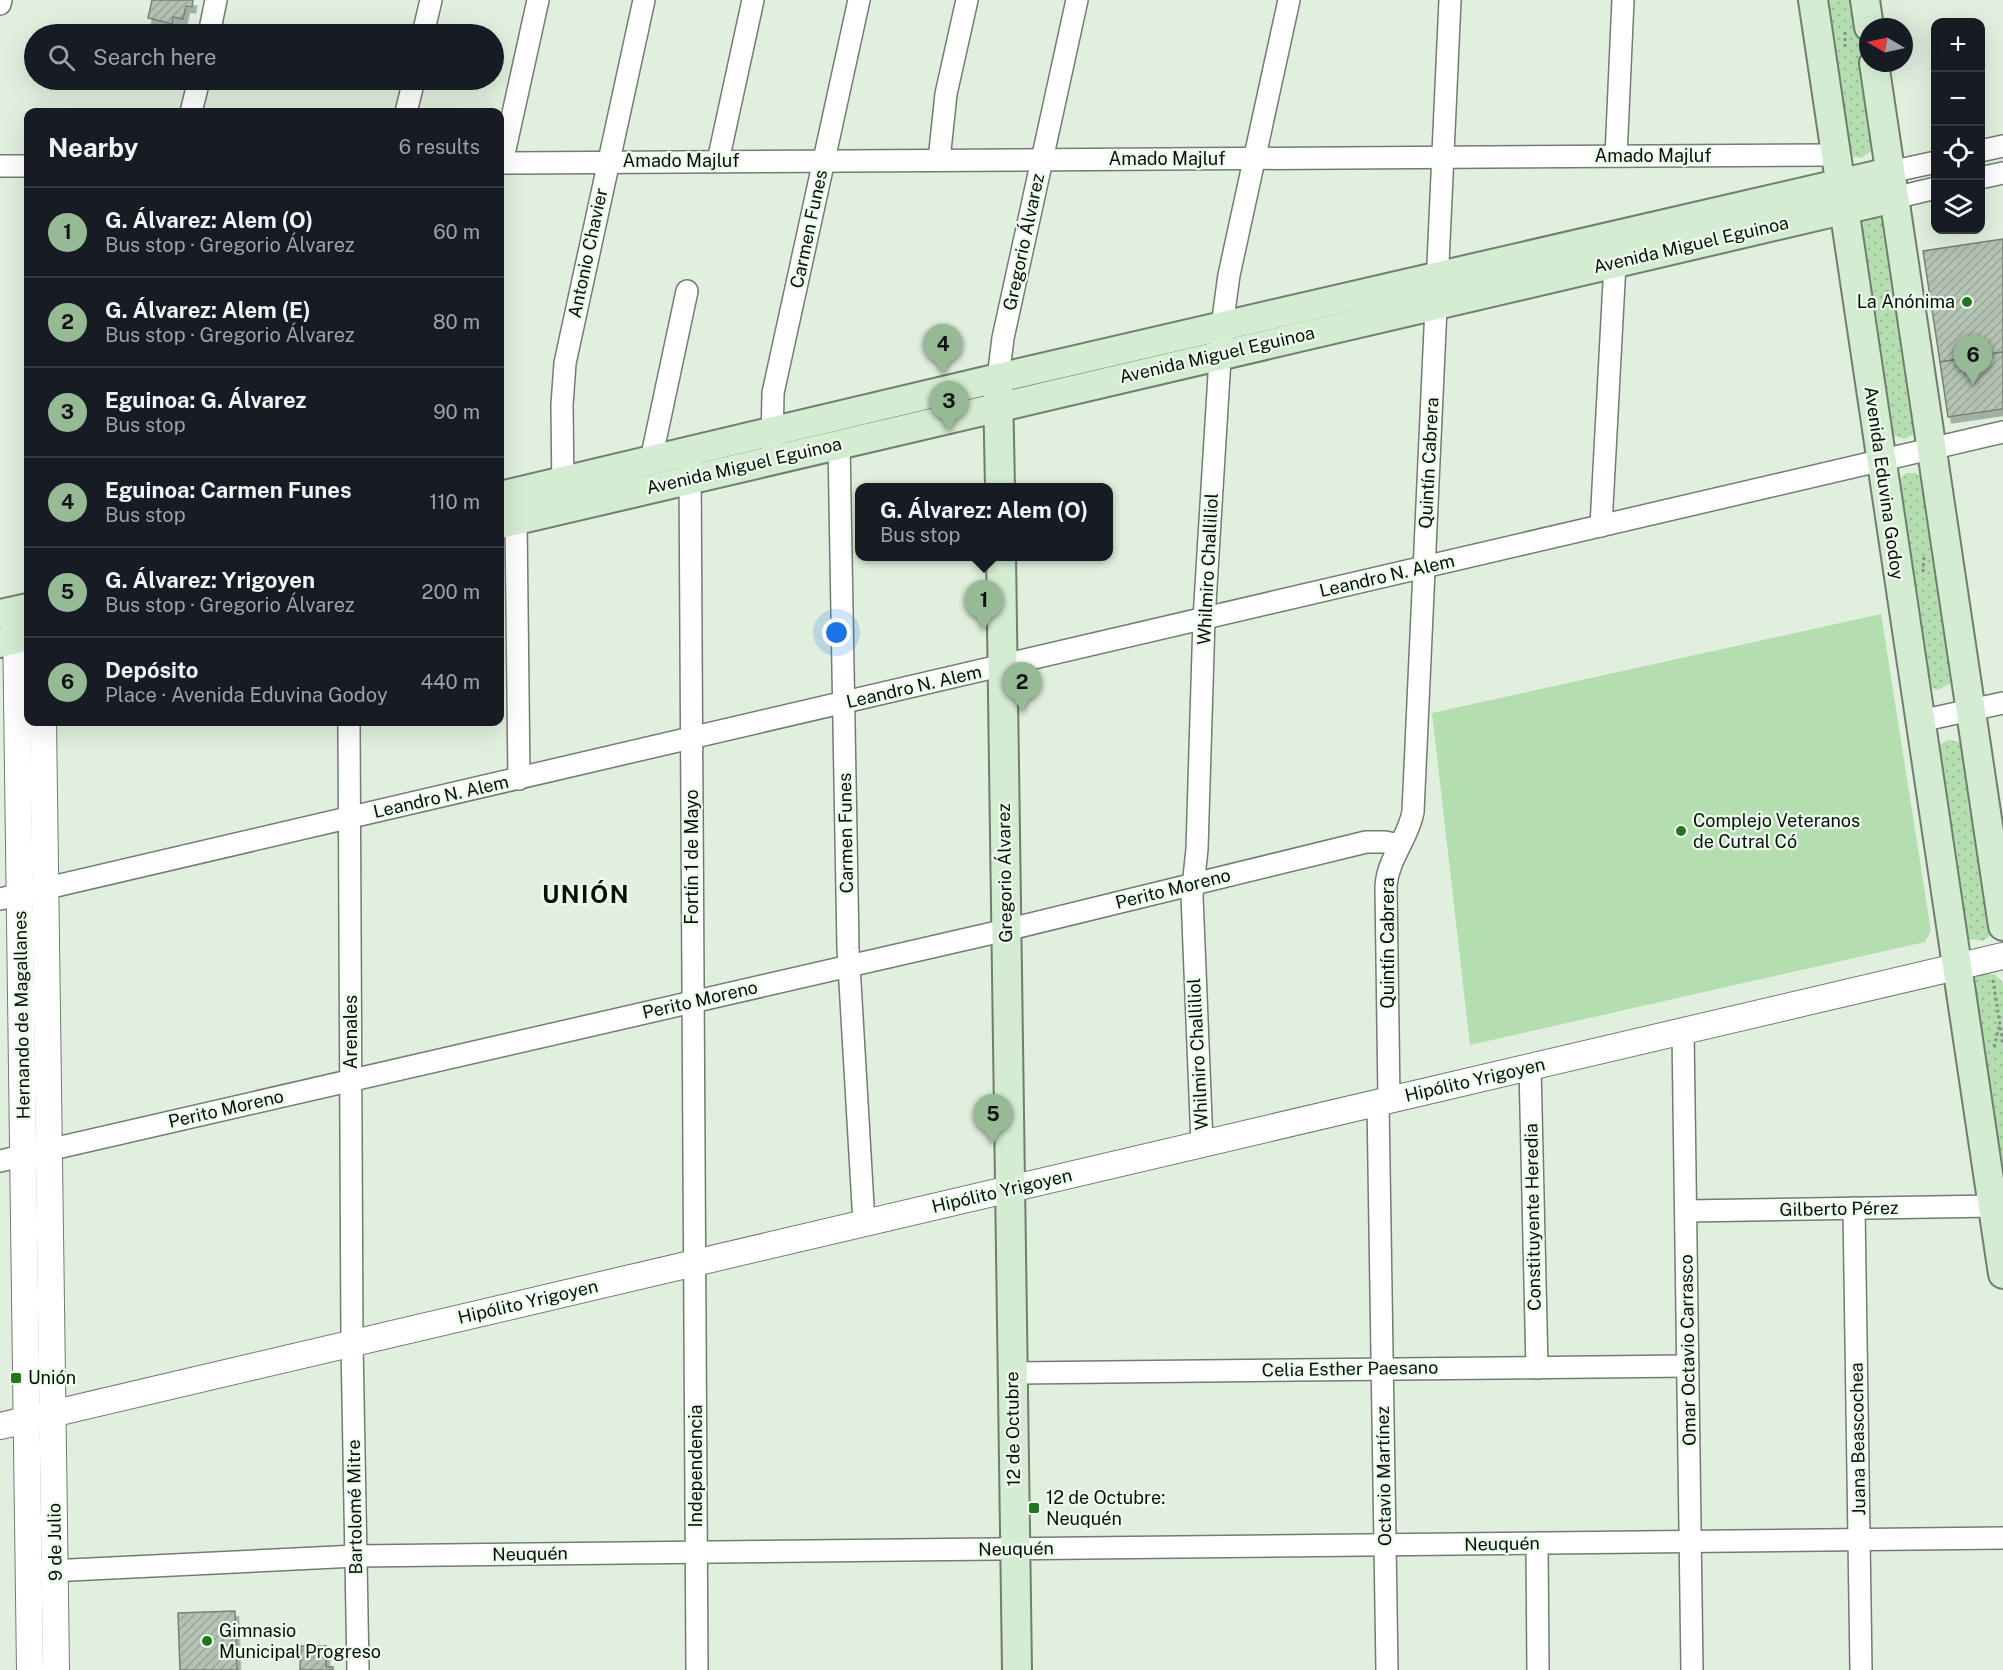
<!DOCTYPE html>
<meta charset="utf-8">
<style>
body{margin:0;font-family:"Public Sans",sans-serif;background:#242831;color:#f1f3f6}
.controls{position:absolute;right:18px;top:18px;display:grid;overflow:hidden;border-radius:12px;box-shadow:0 6px 24px #0002}
.controls button{width:54px;height:54px;display:grid;place-items:center;padding:0;border:0;border-bottom:2px solid #363941;background:#171b24;color:#f1f3f6;font:30px sans-serif}
.compass{position:absolute;left:1859px;top:18px;width:54px;height:54px;border-radius:50%;background:#171b24;box-shadow:0 6px 24px #0002;rotate:279deg}
.you{position:absolute;left:837px;top:633px;width:21px;height:21px;margin:-15px;border:4px solid #fff;border-radius:50%;background:#1a73e8;box-shadow:0 0 0 9px #1a73e833}
.badge{display:grid;place-items:center;width:39px;height:39px;border-radius:50%;background:#95ba95;color:#111;font-size:20px;font-weight:700}
.pin{position:absolute;translate:-50% -50px;filter:drop-shadow(0 2px 3px #0008)}
.pin::after{content:'';position:absolute;top:32px;width:21px;height:18px;background:inherit;clip-path:polygon(0 0,100% 0,50% 100%)}
.popup{position:absolute;left:855px;top:483px;width:258px;height:78px;box-sizing:border-box;display:grid;place-content:center;border-radius:12px;background:#171b24;filter:drop-shadow(0 2px 4px #0005);font-size:20px;white-space:nowrap;color:#9ea1a6}
.popup b{font-size:22px;color:#f1f3f6}
.popup::after{content:'';position:absolute;left:50%;top:100%;margin-left:-12px;border:12px solid transparent;border-top-color:#171b24}
.list{margin:0;padding:0;list-style:none}
h2{display:flex;justify-content:space-between;align-items:center;height:78px;margin:0;padding:0 24px;font-size:26px}
h2 small{font-size:20px;font-weight:400;color:#9ea1a6}
.list li{display:grid;grid-template-columns:39px 1fr auto;gap:18px;align-items:center;box-sizing:border-box;height:90px;padding:0 24px;border-top:2px solid #363941}
.list b{display:block;font-size:22px;white-space:nowrap}
.list p{margin:0;font-size:20px;white-space:nowrap;color:#9ea1a6}
.list em{font-size:20px;font-style:normal;color:#9ea1a6}
.icon{flex:none;width:33px;height:33px;fill:none;stroke:currentColor;stroke-width:2;stroke-linecap:round;stroke-linejoin:round}
.map{position:relative;flex:none;width:2003px;height:1670px;overflow:hidden}
.search{position:absolute;background:#171b24;box-shadow:0 6px 24px #0002;left:24px;top:24px;width:480px;height:66px;display:flex;align-items:center;gap:15px;box-sizing:border-box;padding:0 21px;border-radius:33px;color:#9ea1a6;font-size:22px}
.panel{position:absolute;background:#171b24;box-shadow:0 6px 24px #0002;left:24px;top:108px;width:480px;height:618px;border-radius:12px}
.map>svg:first-child{display:block}
.green{fill:url(#green-dots)}
.pitch{fill:#b5deb0}
.building{fill:url(#building-hatch);stroke:#758374;stroke-width:1.5;filter:url(#shadow)}
.lines{fill:none;stroke-linecap:round;stroke-linejoin:round}
.minor-casing{stroke:#707e6f;stroke-width:24}
.tertiary-casing{stroke:#707e6f;stroke-width:28}
.secondary-casing{stroke:#707e6f;stroke-width:32}
.path{stroke:#889387;stroke-width:3;stroke-dasharray:3 3;stroke-linecap:butt}
.minor{stroke:#fff;stroke-width:21}
.tertiary{stroke:#fff;stroke-width:26}
.secondary{stroke:#d4ecd2;stroke-width:28}
.poi-dot{fill:#24751f;stroke:#edfdeb;stroke-width:2}
.labels{text-anchor:middle;stroke-width:4.5;stroke-linejoin:round;paint-order:stroke}
.street-label{font-size:18px;fill:#090e09;stroke:#edfdeb}
.poi-label{font-size:18px;fill:#090e09;stroke:#edfdeb;text-anchor:start}
.district-label{font-size:24px;font-weight:bold;letter-spacing:1.5px;fill:#090e09;stroke:#edfdeb}
</style>
<div class="map">
<svg width="2003" height="1670" viewBox="0 0 2003 1670">
<defs>
<pattern id="green-dots" width="8" height="8" patternUnits="userSpaceOnUse" patternTransform="scale(1.5)"><rect width="8" height="8" fill="#b5deb0"/><path d="M2 2h.1M6 6h.1" fill="none" stroke="#9abd96" stroke-width="1.8" stroke-linecap="round"/></pattern>
<pattern id="building-hatch" width="6" height="6" patternUnits="userSpaceOnUse" patternTransform="scale(1.5)"><rect width="6" height="6" fill="#b3c2b2"/><path d="M-1 1l2-2M0 6l6-6M5 7l2-2" fill="none" stroke="#99a698"/></pattern>
<filter id="shadow"><feDropShadow dx="3.5" dy="6" stdDeviation="0" flood-color="#0004"/></filter>
</defs>
<rect width="100%" height="100%" fill="#e0efde"/>
<g class="green">
<polygon points="1821,0 1856,0 1876,136 1875,148 1861,158 1850,156"/>
<polygon points="1879,214 1883,217 1918,430 1905,439 1891,434 1857,222 1860,218"/>
<polygon points="1906,473 1915,473 1923,477 1953,682 1938,690 1927,686 1898,481"/>
<polygon points="1948,740 1960,742 1965,746 1992,934 1983,941 1966,938 1937,746"/>
<polygon points="1983,973 1995,975 2003,983 2003,1168 1999,1166 1972,979"/>
</g>
<polygon class="pitch" points="1881,614 1931,931 1925,942 1470,1045 1432,713"/>
<g class="building">
<polygon points="152,0 193,0 192,7 186,6 183,19 173,17 172,24 148,18"/>
<polygon points="2003,239 2003,352 1940,362 1923,251"/>
<polygon points="2003,352 2003,409 1948,417 1940,362"/>
<polygon points="235,1611 237,1670 180,1670 178,1613"/>
<polygon points="301,1646 326,1646 326,1667 333,1667 333,1670 300,1670"/>
</g>
<g class="lines">
<g class="minor-casing">
<g id="minor">
<polyline points="0,4 1,0"/>
<polyline points="209,34 216,0"/>
<polyline points="423,34 431,0"/>
<polyline points="191,112 199,80"/>
<polyline points="406,112 414,80"/>
<polyline points="1980,151 2003,146"/>
<polyline points="1616,156 1623,0"/>
<polyline points="939,160 946,94 967,0"/>
<polyline points="718,161 753,0"/>
<polyline points="500,163 1835,155"/>
<polyline points="502,163 538,0"/>
<polyline points="0,166 28,166"/>
<polyline points="1890,172 1936,162"/>
<polyline points="1980,178 2003,173"/>
<polyline points="1894,198 1936,188"/>
<polyline points="998,378 1003,338 1077,0"/>
<polyline points="839,444 848,948 864,1223"/>
<polyline points="772,446 773,393 859,0"/>
<polyline points="651,460 687,291"/>
<polyline points="690,467 697,1670"/>
<polyline points="563,493 562,405 565,363 644,0"/>
<polyline points="516,520 519,779"/>
<polyline points="1601,526 1615,263"/>
<polyline points="1920,721 2003,703"/>
<polyline points="349,722 352,1343 358,1670"/>
<polyline points="0,899 2003,432"/>
<polyline points="1683,1031 1692,1670"/>
<polyline points="1530,1067 1537,1368"/>
<path d="M1389 1100 1386 886C1388 858 1408 839 1413 812L1450 0"/>
<polyline points="1378,1102 1387,1670"/>
<polyline points="1202,1144 1192,896 1197,849 1204,619 1222,326 1229,275 1289,0"/>
<polyline points="0,1161 1006,930 1366,842 1385,842 1399,845"/>
<polyline points="1854,1208 1861,1670"/>
<polyline points="1686,1211 1993,1206"/>
<polyline points="1012,1373 1688,1366"/>
<polyline points="1537,1543 1538,1670"/>
<polyline points="29,1572 356,1556 2003,1538"/>
</g>
</g>
<g class="tertiary-casing">
<g id="tertiary">
<polyline points="16,620 30,1670"/>
<polyline points="43,722 56,1670"/>
<polyline points="0,1426 2003,956"/>
</g>
</g>
<g class="secondary-casing">
<g id="secondary">
<polyline points="1813,0 2003,1274"/>
<polyline points="1865,0 1869,27"/>
<polyline points="1874,63 2003,926"/>
<polyline points="998,388 1000,488"/>
<polyline points="500,496 998,378 1890,172"/>
<polyline points="500,524 1894,198"/>
<polyline points="1001,556 1017,1670"/>
<polyline points="0,614 28,608"/>
<polyline points="0,643 28,636"/>
</g>
</g>
<g class="path">
<polyline points="1845,47 1845,32"/>
<polyline points="1923,572 1924,557"/>
<polyline points="1993,980 2003,1044"/>
<polyline points="1994,1047 2000,1023"/>
</g>
<use href="#minor" class="minor"/>
<use href="#tertiary" class="tertiary"/>
<use href="#secondary" class="secondary"/>
</g>
<g class="poi-dot">
<circle cx="1967" cy="302" r="6"/>
<circle cx="1681" cy="831" r="6"/>
<rect x="10" y="1372" width="12" height="12" rx="3"/>
<rect x="1028" y="1502" width="12" height="12" rx="3"/>
<circle cx="207" cy="1641" r="6"/>
</g>
<g class="labels">
<g class="street-label">
<text x="1653" y="162">Amado Majluf</text>
<text x="1167" y="165">Amado Majluf</text>
<text x="681" y="167">Amado Majluf</text>
<text transform="translate(809 229) rotate(-78)" y="6">Carmen Funes</text>
<text transform="translate(1024 242) rotate(-78)" y="6">Gregorio Álvarez</text>
<text transform="translate(1691 245) rotate(-13)" y="6">Avenida Miguel Eguinoa</text>
<text transform="translate(588 253) rotate(-78)" y="6">Antonio Chavier</text>
<text transform="translate(1217 355) rotate(-13)" y="6">Avenida Miguel Eguinoa</text>
<text transform="translate(1429 463) rotate(-87)" y="6">Quintín Cabrera</text>
<text transform="translate(744 466) rotate(-13)" y="6">Avenida Miguel Eguinoa</text>
<text transform="translate(1884 483) rotate(82)" y="6">Avenida Eduvina Godoy</text>
<text transform="translate(1208 569) rotate(-87)" y="6">Whilmiro Challiliol</text>
<text transform="translate(1387 576) rotate(-13)" y="6">Leandro N. Alem</text>
<text transform="translate(914 687) rotate(-13)" y="6">Leandro N. Alem</text>
<text transform="translate(441 797) rotate(-13)" y="6">Leandro N. Alem</text>
<text transform="translate(846 833) rotate(-91)" y="6">Carmen Funes</text>
<text transform="translate(692 857) rotate(-90)" y="6">Fortín 1 de Mayo</text>
<text transform="translate(1005 873) rotate(-91)" y="6">Gregorio Álvarez</text>
<text transform="translate(1173 889) rotate(-14)" y="6">Perito Moreno</text>
<text transform="translate(1388 943) rotate(-90)" y="6">Quintín Cabrera</text>
<text transform="translate(700 1000) rotate(-13)" y="6">Perito Moreno</text>
<text transform="translate(22 1015) rotate(-91)" y="6">Hernando de Magallanes</text>
<text transform="translate(351 1032) rotate(-90)" y="6">Arenales</text>
<text transform="translate(1198 1054) rotate(-93)" y="6">Whilmiro Challiliol</text>
<text transform="translate(1475 1080) rotate(-13)" y="6">Hipólito Yrigoyen</text>
<text transform="translate(226 1109) rotate(-13)" y="6">Perito Moreno</text>
<text transform="translate(1002 1191) rotate(-13)" y="6">Hipólito Yrigoyen</text>
<text transform="translate(1839 1209) rotate(-1)" y="6">Gilberto Pérez</text>
<text transform="translate(1533 1217) rotate(-91)" y="6">Constituyente Heredia</text>
<text transform="translate(528 1302) rotate(-13)" y="6">Hipólito Yrigoyen</text>
<text transform="translate(1688 1350) rotate(-91)" y="6">Omar Octavio Carrasco</text>
<text transform="translate(1350 1369) rotate(-1)" y="6">Celia Esther Paesano</text>
<text transform="translate(1013 1429) rotate(-91)" y="6">12 de Octubre</text>
<text transform="translate(1858 1439) rotate(-91)" y="6">Juana Beascochea</text>
<text transform="translate(696 1466) rotate(-90)" y="6">Independencia</text>
<text transform="translate(1384 1476) rotate(-91)" y="6">Octavio Martínez</text>
<text transform="translate(355 1507) rotate(-91)" y="6">Bartolomé Mitre</text>
<text transform="translate(55 1542) rotate(-91)" y="6">9 de Julio</text>
<text transform="translate(1502 1544) rotate(-1)" y="6">Neuquén</text>
<text transform="translate(1016 1549) rotate(-1)" y="6">Neuquén</text>
<text transform="translate(530 1554) rotate(-1)" y="6">Neuquén</text>
</g>
<g class="poi-label">
<text x="1955" y="308" text-anchor="end">La Anónima</text>
<text x="1693" y="827">Complejo Veteranos<tspan x="1693" dy="21">de Cutral Có</tspan></text>
<text x="28" y="1384">Unión</text>
<text x="1046" y="1504">12 de Octubre:<tspan x="1046" dy="21">Neuquén</tspan></text>
<text x="219" y="1637">Gimnasio<tspan x="219" dy="21">Municipal Progreso</tspan></text>
</g>
<g class="district-label">
<text x="586" y="903">UNIÓN</text>
</g>
</g>
</svg>
<div class="controls">
<button>+</button>
<button>−</button>
<button><svg class="icon" aria-label="locate" viewBox="0 0 24 24"><circle cx="12" cy="12" r="6"/><path d="M12 2v4M12 18v4M2 12h4M18 12h4"/></svg></button>
<button><svg class="icon" aria-label="layers" viewBox="0 0 24 24"><path d="M12 4l9 5-9 5-9-5zM3 14l9 5 9-5"/></svg></button>
</div>
<svg class="compass" viewBox="-18 -18 36 36"><path d="M0-13l5 13h-10z" fill="#e53935"/><path d="M0 13l5-13h-10z" fill="#9ea1a6"/></svg>
<div class="you"></div>
<div class="pin badge" style="left:984px;top:630px">1</div>
<div class="popup"><b>G. Álvarez: Alem (O)</b>Bus stop</div>
<div class="pin badge" style="left:1022px;top:712px">2</div>
<div class="pin badge" style="left:949px;top:431px">3</div>
<div class="pin badge" style="left:943px;top:374px">4</div>
<div class="pin badge" style="left:993px;top:1144px">5</div>
<div class="pin badge" style="left:1973px;top:385px">6</div>
<div class="search"><svg class="icon" aria-label="search" viewBox="0 0 24 24"><circle cx="10" cy="10" r="6"/><path d="M15 15l6 6"/></svg>Search here</div>
<section class="panel">
<h2>Nearby<small>6 results</small></h2>
<ul class="list">
<li><span class="badge">1</span><div><b>G. Álvarez: Alem (O)</b><p>Bus stop · Gregorio Álvarez</p></div><em>60 m</em></li>
<li><span class="badge">2</span><div><b>G. Álvarez: Alem (E)</b><p>Bus stop · Gregorio Álvarez</p></div><em>80 m</em></li>
<li><span class="badge">3</span><div><b>Eguinoa: G. Álvarez</b><p>Bus stop</p></div><em>90 m</em></li>
<li><span class="badge">4</span><div><b>Eguinoa: Carmen Funes</b><p>Bus stop</p></div><em>110 m</em></li>
<li><span class="badge">5</span><div><b>G. Álvarez: Yrigoyen</b><p>Bus stop · Gregorio Álvarez</p></div><em>200 m</em></li>
<li><span class="badge">6</span><div><b>Depósito</b><p>Place · Avenida Eduvina Godoy</p></div><em>440 m</em></li>
</ul>
</section>
</div>
